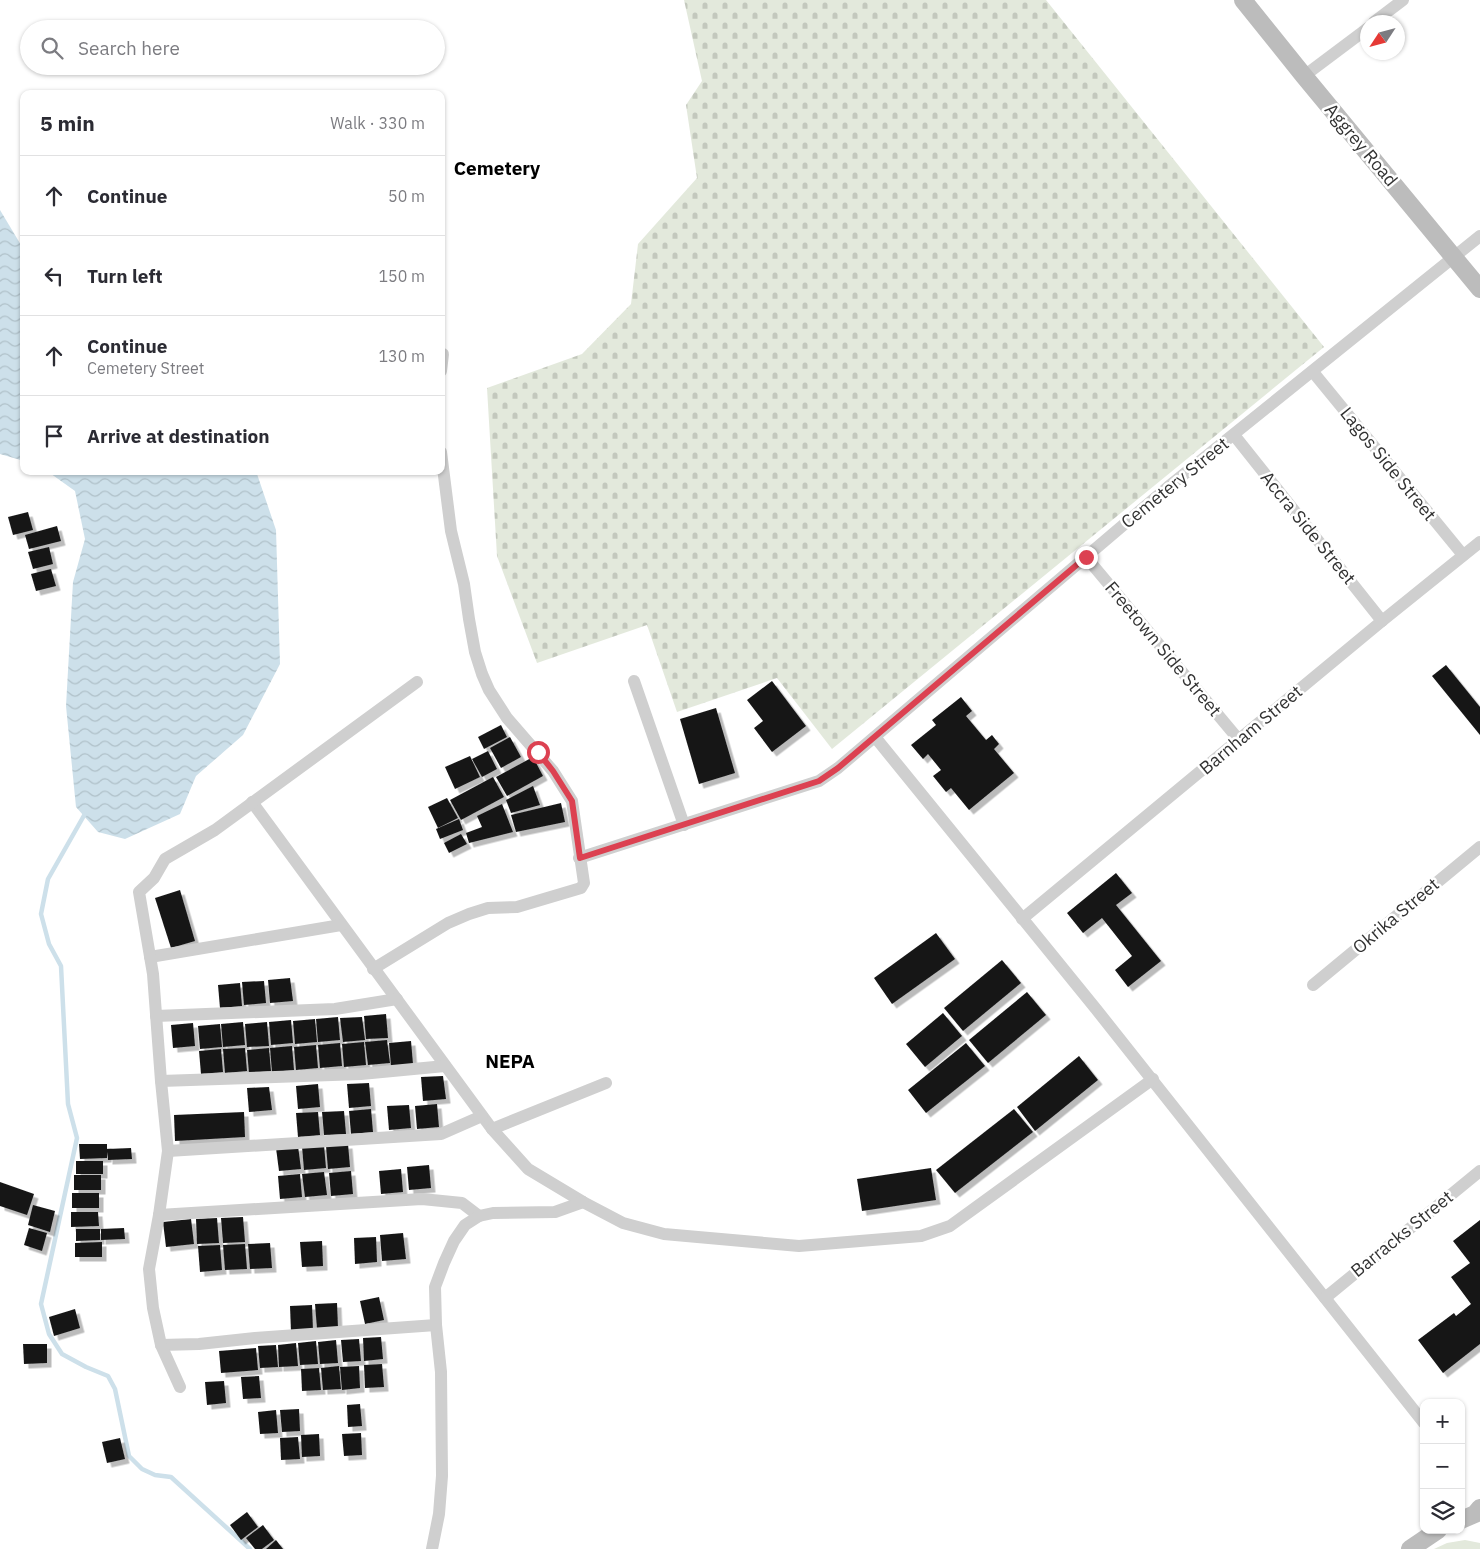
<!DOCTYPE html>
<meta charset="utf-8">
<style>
body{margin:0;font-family:"IBM Plex Sans",sans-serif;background:#f2f2f3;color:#2b2b33}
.controls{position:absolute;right:15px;bottom:15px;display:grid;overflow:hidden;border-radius:10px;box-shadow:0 1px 4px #0004}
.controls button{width:45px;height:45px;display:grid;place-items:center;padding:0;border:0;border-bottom:1px solid #e1e1e2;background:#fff;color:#2b2b33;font:25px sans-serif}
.compass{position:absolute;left:1360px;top:15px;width:45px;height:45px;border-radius:50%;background:#fff;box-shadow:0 1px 4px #0004;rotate:234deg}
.stop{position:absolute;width:15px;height:15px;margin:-11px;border:4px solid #dc4151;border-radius:50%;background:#fff}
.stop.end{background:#dc4151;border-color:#fff;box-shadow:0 1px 5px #0008}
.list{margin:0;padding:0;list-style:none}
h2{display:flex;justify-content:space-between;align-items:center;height:65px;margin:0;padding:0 20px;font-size:21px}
h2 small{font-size:16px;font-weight:400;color:#7c7c81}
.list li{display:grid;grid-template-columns:32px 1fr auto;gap:15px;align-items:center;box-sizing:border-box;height:80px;padding:0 20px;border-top:1px solid #e1e1e2}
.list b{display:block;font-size:19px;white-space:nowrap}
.list p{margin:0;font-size:16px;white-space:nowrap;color:#7c7c81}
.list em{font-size:16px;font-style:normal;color:#7c7c81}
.icon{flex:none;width:28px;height:28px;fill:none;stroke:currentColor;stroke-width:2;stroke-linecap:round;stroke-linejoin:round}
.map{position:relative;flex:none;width:1480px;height:1549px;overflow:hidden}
.search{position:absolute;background:#fff;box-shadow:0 1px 4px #0004;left:20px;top:20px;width:425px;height:55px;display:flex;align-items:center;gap:12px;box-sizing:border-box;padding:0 18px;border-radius:28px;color:#7c7c81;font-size:19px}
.panel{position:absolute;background:#fff;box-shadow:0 1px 4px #0004;left:20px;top:90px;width:425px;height:385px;border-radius:10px}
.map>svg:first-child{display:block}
.cemetery{fill:url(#cemetery-stones)}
.park{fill:#e3e9dc}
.water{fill:url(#water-waves)}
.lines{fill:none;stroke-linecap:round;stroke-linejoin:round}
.stream{stroke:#cde0ea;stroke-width:4.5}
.building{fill:#191919;filter:url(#shadow)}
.street{stroke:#cfcfcf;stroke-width:12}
.secondary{stroke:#bcbcbc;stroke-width:18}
.route{stroke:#dc4151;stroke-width:6}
.labels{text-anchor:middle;stroke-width:5;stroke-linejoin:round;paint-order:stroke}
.street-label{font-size:18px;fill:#323232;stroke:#fff}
.neighbourhood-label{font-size:19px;font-weight:bold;fill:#000;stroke:#fff}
</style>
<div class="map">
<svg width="1480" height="1549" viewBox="0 0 1480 1549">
<defs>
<pattern id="cemetery-stones" width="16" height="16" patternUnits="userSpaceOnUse" patternTransform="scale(1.25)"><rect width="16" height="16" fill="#e3e9dc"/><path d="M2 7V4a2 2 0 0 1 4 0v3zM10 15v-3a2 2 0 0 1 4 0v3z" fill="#c3c8bd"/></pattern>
<pattern id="water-waves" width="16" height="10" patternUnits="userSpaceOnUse" patternTransform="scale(1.25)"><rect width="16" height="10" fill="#cde0ea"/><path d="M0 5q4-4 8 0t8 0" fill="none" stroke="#b0c1c9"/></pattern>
<filter id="shadow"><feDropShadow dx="4.5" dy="4.5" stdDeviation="0" flood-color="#0004"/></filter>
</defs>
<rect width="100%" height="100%" fill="#fff"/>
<polygon class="cemetery" points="684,0 1046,0 1324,347 832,749 777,678 677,712 647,625 537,663 497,556 487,388 582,354 631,304 638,244 697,178 686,105 702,81"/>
<polygon class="park" points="1465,1540 1480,1543 1480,1549 1434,1549 1447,1543"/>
<g class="water">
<polygon points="0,210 24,250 24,461 0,454"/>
<polygon points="47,471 256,471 276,530 280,664 243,735 196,776 180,814 125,839 98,832 76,807 66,706 73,582 85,539 75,491"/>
</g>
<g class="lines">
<polyline class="stream" points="86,812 48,879 41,914 49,944 61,966 68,1104 77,1138 41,1304 49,1334 62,1354 86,1367 108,1376 115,1389 129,1456 142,1469 155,1475 171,1477 250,1549"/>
</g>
<g class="building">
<polygon points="28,512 33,530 13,535 8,517"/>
<polygon points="57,526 61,541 29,549 25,535"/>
<polygon points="49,547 53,564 33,569 28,552"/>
<polygon points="51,569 56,586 36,591 31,574"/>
<polygon points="1446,665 1480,707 1480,735 1432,676"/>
<polygon points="772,681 806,726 772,752 754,728 763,721 747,700"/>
<polygon points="961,697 972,711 966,716 986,740 992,735 999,744 994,749 1014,773 969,810 951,788 946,792 933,776 941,770 928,754 923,759 911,745 936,725 932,720"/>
<polygon points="716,708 735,773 699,784 680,719"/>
<polygon points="501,725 507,737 484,749 478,737"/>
<polygon points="510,737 521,757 501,768 490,748"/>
<polygon points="488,751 497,769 482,777 472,759"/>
<polygon points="470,756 480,777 455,789 445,767"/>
<polygon points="533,757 543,776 507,796 496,777"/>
<polygon points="493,777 504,797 461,820 450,800"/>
<polygon points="533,786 540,805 511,813 506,800"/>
<polygon points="447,798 458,818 438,828 428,807"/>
<polygon points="561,803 565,822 516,832 511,815"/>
<polygon points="502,804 513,832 469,843 466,833 482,827 477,816"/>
<polygon points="459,819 463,830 440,839 436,829"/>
<polygon points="461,834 467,844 449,853 444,843"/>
<polygon points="1116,873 1132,893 1116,905 1161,961 1128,987 1115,970 1132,956 1102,918 1083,933 1067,913"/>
<polygon points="180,890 195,941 171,948 155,898"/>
<polygon points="936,933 955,959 892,1004 874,978"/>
<polygon points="1002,960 1021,983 963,1031 944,1008"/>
<polygon points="290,978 293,1001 270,1003 268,980"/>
<polygon points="264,981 266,1003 244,1005 242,982"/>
<polygon points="240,983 242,1006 220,1008 218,985"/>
<polygon points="1027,992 1046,1015 988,1063 969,1040"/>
<polygon points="943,1013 962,1036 925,1067 906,1044"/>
<polygon points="386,1014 388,1038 366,1039 364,1016"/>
<polygon points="338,1017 340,1040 318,1042 316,1019"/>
<polygon points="362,1017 365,1040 343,1042 340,1018"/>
<polygon points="315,1019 317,1042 295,1044 293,1021"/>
<polygon points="291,1020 293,1043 271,1045 269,1022"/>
<polygon points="243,1022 245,1045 223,1047 221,1024"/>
<polygon points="267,1022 269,1046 247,1047 245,1024"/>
<polygon points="193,1023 195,1046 173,1048 171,1025"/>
<polygon points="220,1024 222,1047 200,1049 198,1026"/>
<polygon points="387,1040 390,1063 368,1065 365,1042"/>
<polygon points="411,1041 413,1064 391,1066 389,1043"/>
<polygon points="364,1042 366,1065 344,1067 342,1044"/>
<polygon points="340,1043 342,1066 320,1068 318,1045"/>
<polygon points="966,1043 985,1066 926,1113 908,1090"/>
<polygon points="316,1045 318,1068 296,1070 294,1047"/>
<polygon points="292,1046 294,1070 272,1072 270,1048"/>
<polygon points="245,1048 247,1071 225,1073 223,1049"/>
<polygon points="269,1048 271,1071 249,1073 247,1050"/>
<polygon points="221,1049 223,1072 201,1074 199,1051"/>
<polygon points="1079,1056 1098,1080 1035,1131 1017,1107"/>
<polygon points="443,1076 446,1099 423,1101 421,1077"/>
<polygon points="369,1083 371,1106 349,1108 347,1084"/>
<polygon points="318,1084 320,1107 298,1109 296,1086"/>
<polygon points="269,1087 272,1110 249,1112 247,1088"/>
<polygon points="437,1104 439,1127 417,1129 415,1106"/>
<polygon points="409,1105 411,1128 389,1130 387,1106"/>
<polygon points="371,1109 373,1132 351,1134 349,1111"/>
<polygon points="1014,1109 1033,1132 955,1193 936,1170"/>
<polygon points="344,1111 346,1134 324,1135 322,1112"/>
<polygon points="244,1112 245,1137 175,1141 174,1115"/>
<polygon points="318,1112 320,1135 298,1137 296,1113"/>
<polygon points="79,1144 107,1144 107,1149 131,1148 132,1159 108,1160 108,1152 107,1158 80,1159"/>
<polygon points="348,1144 350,1167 328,1169 326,1146"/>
<polygon points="324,1145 326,1168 304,1170 302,1147"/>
<polygon points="298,1146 301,1169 279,1171 276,1148"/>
<rect x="76" y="1161" width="27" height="13"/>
<polygon points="429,1165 431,1188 409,1190 407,1167"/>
<polygon points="931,1168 936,1200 862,1211 857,1179"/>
<polygon points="401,1169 403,1192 381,1194 379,1171"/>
<polygon points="351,1171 353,1194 331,1196 329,1173"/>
<polygon points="324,1172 327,1195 305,1197 302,1174"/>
<polygon points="300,1174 302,1197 280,1199 278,1176"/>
<rect x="74" y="1175" width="27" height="15"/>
<polygon points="0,1182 34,1194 27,1215 0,1206"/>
<rect x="72" y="1193" width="27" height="15"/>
<polygon points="33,1205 55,1211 50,1232 28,1225"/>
<polygon points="71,1212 98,1212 99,1226 71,1227"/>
<polygon points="243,1217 245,1242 223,1243 221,1218"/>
<polygon points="217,1218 219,1243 197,1244 196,1219"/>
<polygon points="191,1219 194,1244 166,1247 163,1222"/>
<polygon points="1480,1220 1480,1344 1443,1373 1418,1340 1454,1313 1456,1316 1471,1304 1451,1277 1470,1263 1453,1241"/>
<polygon points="29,1228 47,1233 42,1251 24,1245"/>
<polygon points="124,1228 125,1239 101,1240 101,1229"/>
<polygon points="76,1229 100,1229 100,1240 76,1241"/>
<polygon points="403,1233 406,1259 382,1261 380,1235"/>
<polygon points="376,1237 377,1262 355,1264 354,1238"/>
<polygon points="322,1241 323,1266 302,1267 300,1242"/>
<polygon points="102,1242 102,1257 75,1257 75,1243"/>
<polygon points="270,1243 272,1268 250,1269 248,1244"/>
<polygon points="245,1244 247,1269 225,1270 223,1245"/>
<polygon points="220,1245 222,1270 200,1272 198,1246"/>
<polygon points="379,1297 384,1320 365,1324 360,1301"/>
<polygon points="337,1303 338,1328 317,1329 315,1304"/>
<polygon points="312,1305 313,1330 291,1332 290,1306"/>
<polygon points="75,1309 80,1328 54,1336 49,1317"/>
<polygon points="381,1337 383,1359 364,1361 363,1338"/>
<polygon points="359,1339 361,1361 343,1362 341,1340"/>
<polygon points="336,1340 338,1363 320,1364 318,1342"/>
<polygon points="316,1341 318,1364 300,1365 298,1343"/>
<polygon points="296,1343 298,1366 279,1367 278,1345"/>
<polygon points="23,1344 47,1344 47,1363 24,1364"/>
<polygon points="276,1345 278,1367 260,1368 258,1346"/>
<polygon points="256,1348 258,1370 221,1373 219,1351"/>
<polygon points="382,1364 384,1387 365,1388 364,1365"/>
<polygon points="339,1366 341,1389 323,1390 321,1368"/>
<polygon points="359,1366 360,1388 342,1390 340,1367"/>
<polygon points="319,1368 321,1390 302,1391 301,1369"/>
<polygon points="259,1376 261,1398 243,1399 241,1377"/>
<polygon points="224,1381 226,1403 207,1405 205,1382"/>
<polygon points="360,1404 362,1426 348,1427 347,1405"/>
<polygon points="299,1409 300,1431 282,1432 280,1410"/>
<polygon points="276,1410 278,1433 260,1434 258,1412"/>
<polygon points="361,1433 362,1455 344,1456 342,1434"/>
<polygon points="319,1434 320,1456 302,1457 301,1435"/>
<polygon points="298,1437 300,1459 281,1460 280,1438"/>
<polygon points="120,1438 125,1459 107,1463 102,1442"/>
<polygon points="247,1512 258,1527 241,1540 230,1525"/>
<polygon points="263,1525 274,1540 262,1549 255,1549 246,1538"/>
<polygon points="276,1540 283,1549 266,1549"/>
</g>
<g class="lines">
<g class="street">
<polyline points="1374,22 1403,0"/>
<polyline points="1304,76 1368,28"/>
<polyline points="441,371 443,354"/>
<polyline points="1313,372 1463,555"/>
<polyline points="1234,435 1382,621"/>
<polyline points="1086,557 1239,740"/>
<polyline points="634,681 684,825"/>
<polyline points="875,737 1096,1009 1424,1423"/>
<polyline points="252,802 492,1129 528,1169 583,1202 623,1223 664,1234 799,1246 921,1236 950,1226 1153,1079"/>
<polyline points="579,858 819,781 838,768 1168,487 1480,236"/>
<polyline points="1022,919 1382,621 1480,542"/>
<polyline points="150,957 341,925"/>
<polyline points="373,969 448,923 469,914 488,908 517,907 581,888 584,883 572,801 553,771 507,718 489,690 482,674 475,652 469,619 464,584 451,531 441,452"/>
<polyline points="1313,985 1480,847"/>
<polyline points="156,1016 335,1009 397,999"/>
<polyline points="161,1081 361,1074 445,1066"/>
<polyline points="492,1129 606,1083"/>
<polyline points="168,1151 441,1134 482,1116"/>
<polyline points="159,1215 422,1199 462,1203 479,1216"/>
<polyline points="1325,1298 1480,1171"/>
<polyline points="161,1345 199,1344 255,1338 436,1325"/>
<polyline points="180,1387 161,1345 153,1308 149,1269 159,1215 168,1151 161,1081 153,974 139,892 154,878 165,859 215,830 417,682"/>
<polyline points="432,1549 439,1514 442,1476 441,1372 436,1325 435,1287 444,1263 454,1241 465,1225 479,1216 493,1213 555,1212 583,1202"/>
</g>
<g class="secondary">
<polyline points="1243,0 1304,76 1480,289"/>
<polyline points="1461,1520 1475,1514 1480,1508"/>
<polyline points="1410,1549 1438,1530"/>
</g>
</g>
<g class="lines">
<polyline class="route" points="538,752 553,771 572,801 580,858 819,781 838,768 1086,557"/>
</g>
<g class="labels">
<g class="street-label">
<text transform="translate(1361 145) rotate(50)" y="6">Aggrey Road</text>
<text transform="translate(1388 464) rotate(51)" y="6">Lagos Side Street</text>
<text transform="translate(1175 483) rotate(-39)" y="6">Cemetery Street</text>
<text transform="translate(1308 528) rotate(51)" y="6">Accra Side Street</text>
<text transform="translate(1163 649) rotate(50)" y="6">Freetown Side Street</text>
<text transform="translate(1251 730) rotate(-40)" y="6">Barnham Street</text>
<text transform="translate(1396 916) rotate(-40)" y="6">Okrika Street</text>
<text transform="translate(1402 1234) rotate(-39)" y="6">Barracks Street</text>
</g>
<g class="neighbourhood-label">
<text x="497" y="175">Cemetery</text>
<text x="510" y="1068">NEPA</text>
</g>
</g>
</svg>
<div class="controls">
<button>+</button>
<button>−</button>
<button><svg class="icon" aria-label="layers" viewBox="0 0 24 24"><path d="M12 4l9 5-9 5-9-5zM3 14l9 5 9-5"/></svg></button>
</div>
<svg class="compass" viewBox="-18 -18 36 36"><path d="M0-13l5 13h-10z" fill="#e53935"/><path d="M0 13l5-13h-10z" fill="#7c7c81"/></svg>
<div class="stop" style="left:538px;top:752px"></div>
<div class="stop end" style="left:1086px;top:557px"></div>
<div class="search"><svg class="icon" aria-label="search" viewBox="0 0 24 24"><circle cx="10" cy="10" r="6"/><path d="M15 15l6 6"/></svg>Search here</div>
<section class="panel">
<h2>5 min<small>Walk · 330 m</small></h2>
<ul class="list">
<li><svg class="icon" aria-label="ahead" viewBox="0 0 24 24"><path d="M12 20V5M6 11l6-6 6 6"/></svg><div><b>Continue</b></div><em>50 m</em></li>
<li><svg class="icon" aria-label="left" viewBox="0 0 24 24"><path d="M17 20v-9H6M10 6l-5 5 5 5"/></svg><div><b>Turn left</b></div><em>150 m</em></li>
<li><svg class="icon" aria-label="ahead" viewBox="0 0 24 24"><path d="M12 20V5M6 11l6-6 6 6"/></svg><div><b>Continue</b><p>Cemetery Street</p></div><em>130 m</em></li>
<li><svg class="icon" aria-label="arrive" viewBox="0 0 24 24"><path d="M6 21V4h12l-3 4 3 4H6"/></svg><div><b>Arrive at destination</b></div></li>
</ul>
</section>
</div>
